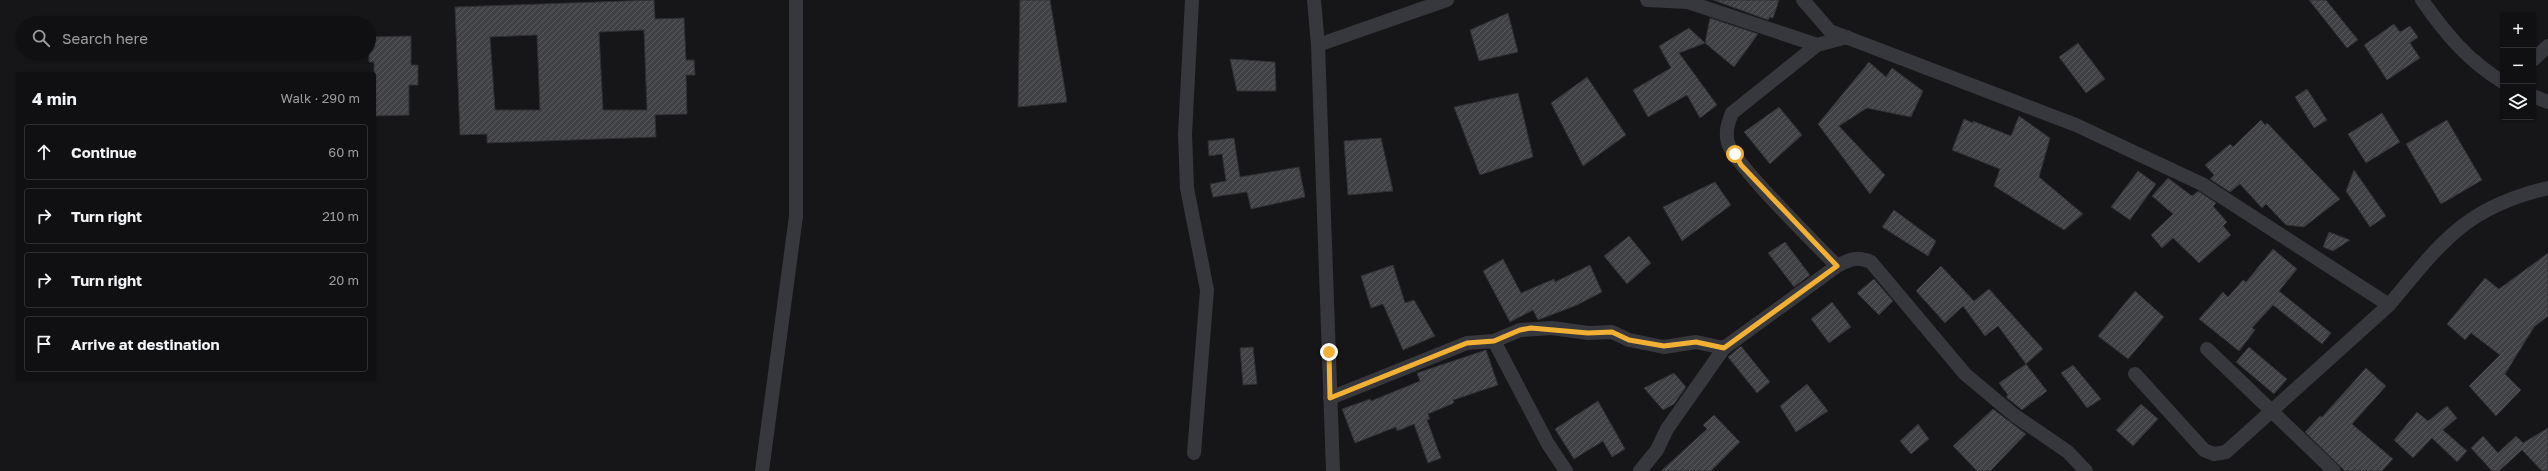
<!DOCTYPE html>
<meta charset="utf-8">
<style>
body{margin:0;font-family:"Golos Text",sans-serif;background:#19191b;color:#f1f3f6}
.controls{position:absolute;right:12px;top:12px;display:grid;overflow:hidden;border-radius:4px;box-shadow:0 1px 3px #0004}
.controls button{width:36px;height:36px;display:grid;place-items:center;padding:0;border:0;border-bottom:1px solid #303032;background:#101012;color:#f1f3f6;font:20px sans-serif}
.stop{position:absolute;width:12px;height:12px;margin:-9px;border:3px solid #f2b134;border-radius:50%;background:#fff}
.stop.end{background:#f2b134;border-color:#fff;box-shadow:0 1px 4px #0008}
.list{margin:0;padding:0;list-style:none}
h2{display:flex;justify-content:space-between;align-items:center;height:52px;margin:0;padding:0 16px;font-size:17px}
h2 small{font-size:13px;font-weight:400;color:#9c9d9f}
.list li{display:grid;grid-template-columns:26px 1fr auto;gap:12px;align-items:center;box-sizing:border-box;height:56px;margin:0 8px 8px;padding:0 8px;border:1px solid #303032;border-radius:4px}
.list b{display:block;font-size:15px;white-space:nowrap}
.list em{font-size:13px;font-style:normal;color:#9c9d9f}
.icon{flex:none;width:22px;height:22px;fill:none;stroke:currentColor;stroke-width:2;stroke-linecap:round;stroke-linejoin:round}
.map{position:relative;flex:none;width:2548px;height:471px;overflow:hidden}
.search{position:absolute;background:#101012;box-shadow:0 1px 3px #0004;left:16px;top:16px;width:360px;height:44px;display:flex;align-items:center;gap:10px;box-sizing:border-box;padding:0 14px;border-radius:22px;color:#9c9d9f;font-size:15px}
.panel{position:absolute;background:#101012;box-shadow:0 1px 3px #0004;left:16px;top:72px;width:360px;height:308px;border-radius:4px}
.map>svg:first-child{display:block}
.building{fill:url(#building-hatch);stroke:#303034;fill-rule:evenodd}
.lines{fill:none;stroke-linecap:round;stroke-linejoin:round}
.street{stroke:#37383d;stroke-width:14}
.route{stroke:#f2b134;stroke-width:5}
</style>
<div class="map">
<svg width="2548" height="471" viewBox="0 0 2548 471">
<defs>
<pattern id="building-hatch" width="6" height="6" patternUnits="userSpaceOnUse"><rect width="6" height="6" fill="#404145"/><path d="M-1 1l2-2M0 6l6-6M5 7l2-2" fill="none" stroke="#595a5e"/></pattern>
</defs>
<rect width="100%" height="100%" fill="#161618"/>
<g class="building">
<path d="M654 0 655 19 684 18 686 60H694L695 75H686L687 114 655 115 656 137 487 143V134L460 135 455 7ZM644 30 647 110H603L599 32ZM537 35 540 110H495L490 37Z"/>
<polygon points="1020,0 1050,0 1067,102 1018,107"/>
<polygon points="1713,0 1779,0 1773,18 1770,17 1768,20"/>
<polygon points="2309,0 2326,0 2358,40 2347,48"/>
<polygon points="1508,13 1518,52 1479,61 1470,30"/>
<polygon points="1710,18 1758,34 1734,67 1705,43"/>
<polygon points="2394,24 2400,32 2410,26 2418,37 2410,43 2420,58 2387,80 2364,45"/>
<polygon points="1689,28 1705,43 1679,53 1717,105 1700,118 1687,95 1648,117 1633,90 1671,68 1659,46"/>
<polygon points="411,36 411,65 418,65 418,85 409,85 409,115 374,116 374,62 369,62 369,37"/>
<polygon points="2078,43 2105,79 2086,93 2059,57"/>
<polygon points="1230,59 1275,62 1276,91 1237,91"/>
<polygon points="1869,62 1886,77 1892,68 1923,91 1911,117 1867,108 1839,126 1885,175 1870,194 1818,124"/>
<polygon points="1587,77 1626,135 1583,166 1551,103"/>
<polygon points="2307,89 2327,120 2314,128 2295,97"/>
<polygon points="1518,93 1533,157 1480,175 1454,107"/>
<polygon points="1779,107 1802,135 1770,164 1744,132"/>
<polygon points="2382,113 2400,142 2366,163 2348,134"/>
<polygon points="2019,116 2050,138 2039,177 2083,214 2064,230 1994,186 2000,169 1952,150 1964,119 1973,123 1973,121 2011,136"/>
<polygon points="2261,120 2265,125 2267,123 2340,199 2304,227 2286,225 2266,204 2262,208 2240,184 2230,192 2210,179 2214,175 2205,165 2230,144 2233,147"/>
<polygon points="2447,120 2482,180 2441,204 2406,144"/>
<polygon points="1234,138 1240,177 1299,167 1305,197 1251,209 1247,192 1213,197 1210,184 1226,181 1222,154 1209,156 1208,141"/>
<polygon points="1381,138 1393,191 1348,195 1344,141"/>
<polygon points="2354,170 2386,216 2370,227 2346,191"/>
<polygon points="2138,171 2156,184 2130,220 2111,207"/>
<polygon points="2168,178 2192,196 2198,191 2216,203 2213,206 2227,222 2223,226 2231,235 2199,263 2173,238 2162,248 2151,235 2173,214 2152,196"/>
<polygon points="1715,182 1731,205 1682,241 1663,207"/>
<polygon points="1894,210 1936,241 1928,256 1882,227"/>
<polygon points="2329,232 2350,240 2333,251 2323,247"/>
<polygon points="1629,236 1651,263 1627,284 1604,256"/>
<polygon points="1785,242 1810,275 1794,287 1768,253"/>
<polygon points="2273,249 2297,269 2279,291 2331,333 2322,344 2273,305 2252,328 2255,330 2239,351 2199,319 2223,292 2228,297 2243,280 2246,282"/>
<polygon points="2548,253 2548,316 2534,327 2505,374 2521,390 2496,416 2469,386 2500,355 2471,333 2465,340 2447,324 2485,278 2499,289"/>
<polygon points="1503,259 1521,293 1554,279 1555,282 1590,265 1602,292 1577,305 1538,320 1533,310 1510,322 1483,271"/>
<polygon points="1393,265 1405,303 1414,300 1435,336 1403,350 1383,304 1371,308 1361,276"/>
<polygon points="1941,266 1974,301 1989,289 2043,349 2026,364 1998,326 1985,336 1963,306 1945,323 1916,291"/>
<polygon points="1874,279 1893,301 1879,315 1857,293"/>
<polygon points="2135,291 2164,317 2128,359 2098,336"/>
<polygon points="1832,302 1851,327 1829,343 1811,319"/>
<polygon points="1741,346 1770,382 1757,393 1728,357"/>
<polygon points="1253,347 1257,384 1243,385 1240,348"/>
<polygon points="2249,347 2287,379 2274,394 2236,362"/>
<polygon points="1486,350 1498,385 1453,400 1454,403 1428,414 1430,419 1427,420 1441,458 1428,463 1414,424 1397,431 1396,427 1355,443 1342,409 1370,399 1371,401 1420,381 1417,373"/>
<polygon points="2026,364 2047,391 2022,410 2006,397 2008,395 1999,383"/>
<polygon points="2073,365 2101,399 2087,408 2061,373"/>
<polygon points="2366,368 2386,386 2352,424 2393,459 2382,471 2345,471 2305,432 2320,416 2322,417"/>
<polygon points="1674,373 1686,387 1674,404 1663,410 1644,388"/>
<polygon points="1807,384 1828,411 1796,432 1780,406"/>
<polygon points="1598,401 1625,449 1612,457 1603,441 1574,459 1555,429"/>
<polygon points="2141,404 2158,419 2133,446 2116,430"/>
<polygon points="2447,406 2457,418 2443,430 2467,451 2457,462 2432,438 2413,458 2394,440 2417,412 2428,421"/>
<polygon points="1993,409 2026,434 1990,471 1977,471 1953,446"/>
<polygon points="1714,415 1740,442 1711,471 1661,471 1707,429 1703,425"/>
<polygon points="1918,424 1929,439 1911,454 1900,441"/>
<polygon points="2548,428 2548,471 2542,471 2522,450 2499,471 2492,471 2471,448 2483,436 2498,453 2516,436 2523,443"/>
</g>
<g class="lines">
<g class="street">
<polyline points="1192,0 1185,134 1187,188 1207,290 1194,453"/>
<polyline points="1314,0 1318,45 1333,471"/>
<polyline points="1647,0 1688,2 1817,45 1847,37"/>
<path d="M1803 0 1830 31 2076 125 2202 184 2389 305C2441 243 2465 207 2548 188"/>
<path d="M2422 0C2445 33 2468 61 2503 82"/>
<polyline points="1318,45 1447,0"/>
<path d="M1817 45 1732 113C1728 123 1725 132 1728 143 1733 163 1818 246 1837 266"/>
<polyline points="2533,60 2548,46"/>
<polyline points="2533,96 2548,102"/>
<polyline points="1494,341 1520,330 1552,328 1588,333 1612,332 1629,340 1664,347 1696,342 1724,348"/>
<polyline points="2207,349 2334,471"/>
<polyline points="2135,374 2204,450 2214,454 2226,452 2389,305"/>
<polyline points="1330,398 1467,343 1494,341 1548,444 1566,471"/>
<polyline points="762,471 796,216 796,0"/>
<path d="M1640 471 1657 450 1667 429 1724 348 1837 266C1850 259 1857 256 1871 262L1965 374 2014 415 2068 452 2086 471"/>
</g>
</g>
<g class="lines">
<polyline class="route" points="1329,352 1330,398 1467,343 1494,341 1520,330 1531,328 1588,333 1612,332 1629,340 1664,346 1696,342 1724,348 1837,266 1741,165 1735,154"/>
</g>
</svg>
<div class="controls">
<button>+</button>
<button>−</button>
<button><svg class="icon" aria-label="layers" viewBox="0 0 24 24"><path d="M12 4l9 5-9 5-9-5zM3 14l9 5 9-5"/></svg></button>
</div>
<div class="stop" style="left:1735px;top:154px"></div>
<div class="stop end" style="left:1329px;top:352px"></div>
<div class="search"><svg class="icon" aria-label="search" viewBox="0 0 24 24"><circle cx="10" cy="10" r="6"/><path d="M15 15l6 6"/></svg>Search here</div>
<section class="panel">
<h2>4 min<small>Walk · 290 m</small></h2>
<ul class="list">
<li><svg class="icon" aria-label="ahead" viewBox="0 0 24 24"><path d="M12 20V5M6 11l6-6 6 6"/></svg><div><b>Continue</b></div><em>60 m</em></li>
<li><svg class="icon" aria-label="right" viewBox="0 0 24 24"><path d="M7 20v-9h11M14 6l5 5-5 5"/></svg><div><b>Turn right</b></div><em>210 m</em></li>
<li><svg class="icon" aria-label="right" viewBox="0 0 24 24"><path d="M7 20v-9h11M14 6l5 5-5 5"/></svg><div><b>Turn right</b></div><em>20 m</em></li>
<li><svg class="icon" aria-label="arrive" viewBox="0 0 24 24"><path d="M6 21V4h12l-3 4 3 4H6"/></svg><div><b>Arrive at destination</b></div></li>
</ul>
</section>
</div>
